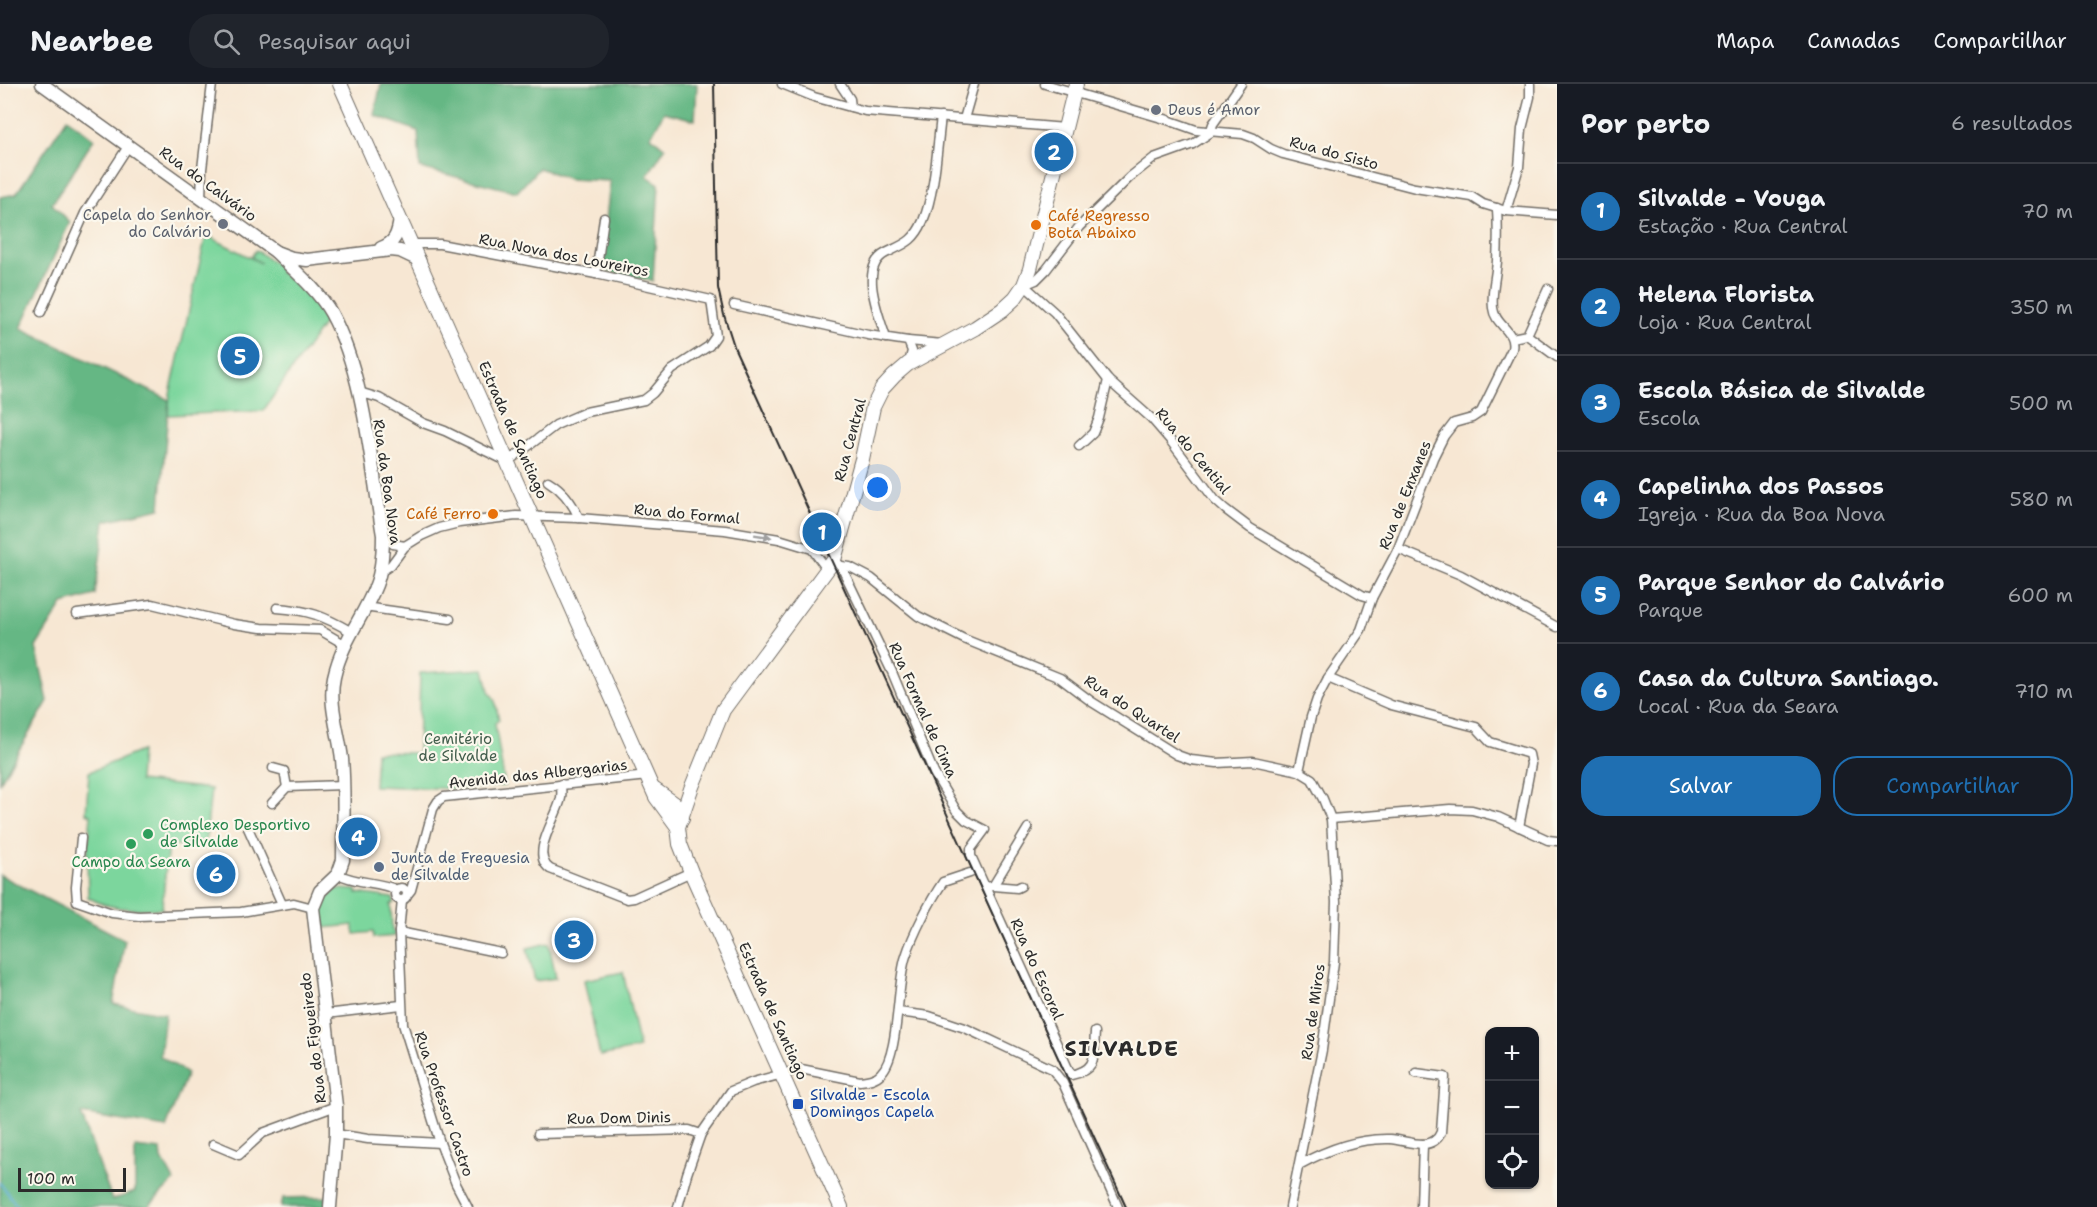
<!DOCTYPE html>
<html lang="pt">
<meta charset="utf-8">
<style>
body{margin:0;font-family:"Shantell Sans",sans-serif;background:#20242c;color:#f1f3f6}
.controls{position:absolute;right:18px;bottom:18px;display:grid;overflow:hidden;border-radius:12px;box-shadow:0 2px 4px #0004}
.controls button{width:54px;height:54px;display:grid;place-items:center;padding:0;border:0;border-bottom:2px solid #363941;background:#171b24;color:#f1f3f6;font:30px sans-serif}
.scale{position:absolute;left:18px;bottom:15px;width:108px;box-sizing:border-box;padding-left:6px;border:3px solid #2b2b2b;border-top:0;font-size:16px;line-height:21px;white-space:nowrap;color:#2b2b2b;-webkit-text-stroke:4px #fbf7ec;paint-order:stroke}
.you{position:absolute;left:878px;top:404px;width:21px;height:21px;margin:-15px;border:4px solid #fff;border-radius:50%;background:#1a73e8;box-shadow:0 0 0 9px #1a73e833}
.badge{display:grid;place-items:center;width:39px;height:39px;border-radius:50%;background:#1f6fb2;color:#fff;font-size:20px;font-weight:700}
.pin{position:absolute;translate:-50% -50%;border:3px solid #fff;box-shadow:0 2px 6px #0006}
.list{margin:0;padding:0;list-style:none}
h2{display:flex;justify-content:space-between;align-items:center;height:78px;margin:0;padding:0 24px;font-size:26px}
h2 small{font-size:20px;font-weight:400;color:#9ea1a6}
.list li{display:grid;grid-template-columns:39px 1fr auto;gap:18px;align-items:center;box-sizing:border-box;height:96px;padding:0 24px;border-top:2px solid #363941}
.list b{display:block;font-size:22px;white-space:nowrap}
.list p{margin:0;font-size:20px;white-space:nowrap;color:#9ea1a6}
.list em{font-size:20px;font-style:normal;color:#9ea1a6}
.actions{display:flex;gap:12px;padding:18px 24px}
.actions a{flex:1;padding:14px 0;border:2px solid #1f6fb2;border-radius:24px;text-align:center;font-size:21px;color:#1f6fb2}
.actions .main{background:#1f6fb2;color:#fff}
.icon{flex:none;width:33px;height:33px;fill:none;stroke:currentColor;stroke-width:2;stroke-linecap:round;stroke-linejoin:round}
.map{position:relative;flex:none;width:1557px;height:1123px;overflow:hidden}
header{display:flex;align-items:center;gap:36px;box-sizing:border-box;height:84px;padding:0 30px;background:#171b24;border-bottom:2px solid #363941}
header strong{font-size:28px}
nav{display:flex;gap:33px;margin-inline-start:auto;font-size:21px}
.search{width:420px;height:54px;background:#20242c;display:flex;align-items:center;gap:15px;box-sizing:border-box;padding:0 21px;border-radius:24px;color:#9ea1a6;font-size:22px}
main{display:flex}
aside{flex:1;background:#171b24}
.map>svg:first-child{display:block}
.green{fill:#7cd69d;stroke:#548064;stroke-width:1.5}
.forest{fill:#65b784;stroke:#487158;stroke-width:1.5}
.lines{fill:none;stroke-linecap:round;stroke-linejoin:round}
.stream{stroke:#58abd3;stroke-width:2}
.minor-casing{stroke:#726d66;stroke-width:11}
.secondary-casing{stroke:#726d66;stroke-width:15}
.primary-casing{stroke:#726d66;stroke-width:16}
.minor{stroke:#fff;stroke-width:8}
.secondary{stroke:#fff;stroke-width:12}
.primary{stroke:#fff;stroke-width:14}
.rail{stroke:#2b2b2b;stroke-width:2}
.oneway{fill:#a0a0a0}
.worship-dot{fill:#6b7280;stroke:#fbf7ec;stroke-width:2}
.food-dot{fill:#e8710a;stroke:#fbf7ec;stroke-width:2}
.leisure-dot{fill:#2e9e5b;stroke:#fbf7ec;stroke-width:2}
.service-dot{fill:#5c6f8a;stroke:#fbf7ec;stroke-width:2}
.transit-dot{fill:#1a4fb4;stroke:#fbf7ec;stroke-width:2}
.labels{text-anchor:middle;stroke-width:4.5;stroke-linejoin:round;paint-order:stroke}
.worship-label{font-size:15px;fill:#5b616d;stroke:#fbf7ec;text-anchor:start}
.street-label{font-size:15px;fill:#2b2b2b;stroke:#fbf7ec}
.food-label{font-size:15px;fill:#c56008;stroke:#fbf7ec;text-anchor:start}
.park-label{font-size:15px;fill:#435e4d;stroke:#fbf7ec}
.leisure-label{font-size:15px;fill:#27864d;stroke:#fbf7ec;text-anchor:start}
.service-label{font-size:15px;fill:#4e5e75;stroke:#fbf7ec;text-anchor:start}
.transit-label{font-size:15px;fill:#164399;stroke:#fbf7ec;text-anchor:start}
.district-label{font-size:21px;font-weight:bold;letter-spacing:1.5px;fill:#2b2b2b;stroke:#fbf7ec}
</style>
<header>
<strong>Nearbee</strong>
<div class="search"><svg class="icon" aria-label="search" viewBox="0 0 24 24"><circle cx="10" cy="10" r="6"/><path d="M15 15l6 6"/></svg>Pesquisar aqui</div>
<nav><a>Mapa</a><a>Camadas</a><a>Compartilhar</a></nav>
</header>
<main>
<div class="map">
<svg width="1557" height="1123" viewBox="0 0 1557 1123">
<rect width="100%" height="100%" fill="#fbf7ec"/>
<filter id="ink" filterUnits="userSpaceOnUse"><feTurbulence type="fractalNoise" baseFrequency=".0167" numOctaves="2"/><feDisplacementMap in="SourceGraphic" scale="12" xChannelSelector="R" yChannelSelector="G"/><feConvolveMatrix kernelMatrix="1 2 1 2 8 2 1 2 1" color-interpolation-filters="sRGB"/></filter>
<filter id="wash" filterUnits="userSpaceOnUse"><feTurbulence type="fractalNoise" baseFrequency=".008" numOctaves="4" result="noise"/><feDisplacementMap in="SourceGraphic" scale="24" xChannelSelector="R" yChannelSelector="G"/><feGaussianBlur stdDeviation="1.35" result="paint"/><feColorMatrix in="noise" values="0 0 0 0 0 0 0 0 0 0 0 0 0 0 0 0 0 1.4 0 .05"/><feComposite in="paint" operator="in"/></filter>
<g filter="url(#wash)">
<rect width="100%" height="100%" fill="#f7e7d3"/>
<g class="green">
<path d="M206 151 261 179 251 173 256 166 281 184 279 188C304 201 312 212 327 235L263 327 168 331 170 310Z"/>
<polygon points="484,585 489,607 495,616 499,636 495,639 505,702 460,705 374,702 376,668 418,669 420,589"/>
<path d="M141 667 139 697 211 705 205 764 168 760 162 825C137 825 110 827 88 813L87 772 91 731 86 729 89 688Z"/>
<path d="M337 805 357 806V809L393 814 394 819 391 820 392 847 395 848V852L374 854 373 848 355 850 353 841 324 844C322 828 321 814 337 805Z"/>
<polygon points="549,859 556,894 535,897 527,864"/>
<polygon points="623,888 639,964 600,972 584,896"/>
</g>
<g class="forest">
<polygon points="381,0 697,0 695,36 664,28 651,52 665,64 647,92 659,100 653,197 601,186 610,97 569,95 539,84 517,108 420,84 418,47 374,31"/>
<polygon points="67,34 94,55 52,120 70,138 21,244 169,316 160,424 105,437 95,511 63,520 36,563 48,617 0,698 0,113 16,110"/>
<polygon points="0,791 125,856 113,920 165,930 160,972 187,989 166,1044 81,1030 112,1116 135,1108 135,1063 161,1066 162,1075 174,1097 148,1123 0,1123"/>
<polygon points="327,1113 327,1123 281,1123 283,1114"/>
</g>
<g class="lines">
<polyline class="stream" points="0,1099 18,1123"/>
</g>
</g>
<g filter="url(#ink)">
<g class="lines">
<g class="minor-casing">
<g id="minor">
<polyline points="782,0 814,13 865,27 1065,44"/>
<polyline points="840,0 850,15 851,23"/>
<polyline points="1045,0 1165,35 1196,46 1243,50 1254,54 1271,65 1283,70 1415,104 1472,113 1483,120 1506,127 1557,131"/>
<polyline points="964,35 974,0"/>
<polyline points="201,115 202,85 212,0"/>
<polyline points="1506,127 1519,83 1522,45 1530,13 1530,0"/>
<polyline points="596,190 604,134"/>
<polyline points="1024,201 1055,229 1108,296 1151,334 1170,356 1215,416 1225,425 1250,444 1362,511 1372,514"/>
<polyline points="1024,201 1036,196 1046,186 1079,143 1130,93 1154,74 1193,60 1210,49 1213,40 1241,0"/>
<polyline points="734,221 868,251 908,257 912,267 909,279"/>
<polyline points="41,228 85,129 129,61"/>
<polyline points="1527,251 1557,273"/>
<path d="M886 254C879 231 858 183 886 169 904 160 914 158 923 137 935 109 937 64 941 33"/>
<polyline points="1512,254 1527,251 1548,205"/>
<polyline points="908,257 943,260"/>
<polyline points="359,308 379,314 423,339 445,347 500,374 514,373 556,341 586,328 644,316 653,309 672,286 709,262 716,252 711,216 596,190 440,160 411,160"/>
<polyline points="1079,362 1093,349 1099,334 1108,296"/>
<path d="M548 397C563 406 572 418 579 434"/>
<polyline points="383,451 393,460 405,462"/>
<polyline points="1398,465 1461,491 1557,543"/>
<polyline points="834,476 841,482 850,483 871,494 918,532 964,555 1060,594 1092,618 1177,671 1191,676 1217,679 1253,677 1299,687 1312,695 1323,715 1331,735 1336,818 1334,878 1322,966 1290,1123"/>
<path d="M841 482 892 588 934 689 956 726 966 736 985 746 971 765V772L1071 991C1099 985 1093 972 1095 948"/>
<polyline points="379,489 391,481 405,462 421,452 439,444 459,439 516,432 579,434 725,446 779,455 812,465 827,485"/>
<polyline points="364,523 450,535"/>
<path d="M277 524C308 526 324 532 350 547"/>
<polyline points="77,530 152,520 234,540 261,544 320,546 344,560"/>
<polyline points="1328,594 1391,621 1476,643 1490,658 1529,670 1531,680 1519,743"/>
<polyline points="273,684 284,687 287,703"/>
<path d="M1299 687 1311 633 1317 615 1328 594 1361 546 1372 514 1398 465 1433 374 1444 352 1454 339 1472 334 1481 328 1512 265C1516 246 1495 242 1493 224 1491 209 1496 192 1497 177 1498 159 1498 142 1497 124"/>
<path d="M561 700C561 704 562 709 561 714 557 734 529 770 550 785L627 815 634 814 691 788"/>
<polyline points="272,719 287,703 343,701"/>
<polyline points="1331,735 1450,725 1472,726 1498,733 1548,756 1557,757"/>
<polyline points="248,744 282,820"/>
<polyline points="81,754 76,803 77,817 112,829 139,832 241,828 294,819 313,824"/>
<path d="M338 790C357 800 378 797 397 806"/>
<polyline points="993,802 1017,804 1021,802"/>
<polyline points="985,803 993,802 1028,744"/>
<circle cx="401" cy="810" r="6"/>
<polyline points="407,811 411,806 433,725 438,717 444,713 648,692"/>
<polyline points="402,816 399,848 403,940 440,1059 456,1100 468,1123"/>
<polyline points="399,848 501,869"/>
<polyline points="898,928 929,932 965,944 1052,985 1063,999 1118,1123"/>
<polyline points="326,930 401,921"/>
<polyline points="336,1050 368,1055 440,1059"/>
<polyline points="538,1050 689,1046 701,1050"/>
<polyline points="213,1060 239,1071 263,1049 336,1022"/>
<path d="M1299 1081C1326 1066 1359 1054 1390 1055 1401 1056 1412 1060 1423 1060 1431 1060 1438 1056 1441 1048L1445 993 1416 989"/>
<path d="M678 1123 687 1090 701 1050 731 1007 753 998 801 985 860 997C868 996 876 995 881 989 900 971 896 900 906 872 913 850 930 817 943 798L970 789"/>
<polyline points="1421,1123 1423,1060"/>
</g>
</g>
<g class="secondary-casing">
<g id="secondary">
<polyline points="42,0 276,168 292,174 307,176 391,166 400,167 419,176"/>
<path d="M381 164C395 159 398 150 400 135"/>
<path d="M276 168C295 187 318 206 331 229 365 291 371 382 383 451 383 468 382 486 376 501 363 534 342 557 334 593 328 620 339 648 342 675 345 708 343 743 343 776L338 790 320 807 313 824 336 1022V1050L330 1123"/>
</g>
</g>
<g class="primary-casing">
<g id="primary">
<polyline points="340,0 656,713 678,743"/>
<polyline points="655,706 675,720 682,734"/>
<polyline points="841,1123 691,788 680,760 678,743 691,705 723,626 834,476 862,375 873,323 882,305 894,292 908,280 975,244 1002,226 1015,214 1024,201 1030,185 1076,0"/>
</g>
</g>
<use href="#minor" class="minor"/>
<use href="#secondary" class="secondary"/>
<use href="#primary" class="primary"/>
<polyline class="rail" points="714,0 718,204 724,231 735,265 1126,1123"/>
</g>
<defs><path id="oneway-solid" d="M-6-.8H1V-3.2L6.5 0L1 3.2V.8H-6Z" transform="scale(1.5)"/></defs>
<use class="oneway" href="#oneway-solid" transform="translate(763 452) rotate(9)"/>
</g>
<g class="worship-dot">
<circle cx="1156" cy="26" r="6"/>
<circle cx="223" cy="140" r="6"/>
</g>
<g class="food-dot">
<circle cx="1036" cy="141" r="6"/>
<circle cx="493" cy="430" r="6"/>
</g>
<g class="leisure-dot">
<circle cx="148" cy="750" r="6"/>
<circle cx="131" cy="760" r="6"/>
</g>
<circle class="service-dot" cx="379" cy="783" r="6"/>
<rect class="transit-dot" x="792" y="1014" width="12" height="12" rx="3"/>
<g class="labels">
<g class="worship-label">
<text x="1168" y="31">Deus é Amor</text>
<text x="211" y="136" text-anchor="end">Capela do Senhor<tspan x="211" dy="17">do Calvário</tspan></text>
</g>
<g class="street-label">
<text transform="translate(1334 69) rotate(15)" y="5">Rua do Sisto</text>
<text transform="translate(208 100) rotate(36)" y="5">Rua do Calvário</text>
<text transform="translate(564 171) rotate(11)" y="5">Rua Nova dos Loureiros</text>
<text transform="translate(513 346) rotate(66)" y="5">Estrada de Santiago</text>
<text transform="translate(850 356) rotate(-75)" y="5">Rua Central</text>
<text transform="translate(1193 367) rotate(50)" y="5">Rua do Cential</text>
<text transform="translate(387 398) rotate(82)" y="5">Rua da Boa Nova</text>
<text transform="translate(1405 411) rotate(-68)" y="5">Rua de Enxanes</text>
<text transform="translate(687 430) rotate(5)" y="5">Rua do Formal</text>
<text transform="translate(1132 625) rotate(33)" y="5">Rua do Quartel</text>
<text transform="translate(923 626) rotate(66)" y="5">Rua Formal de Cima</text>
<text transform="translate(538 690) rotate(-6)" y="5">Avenida das Albergarias</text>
<text transform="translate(1037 885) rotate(66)" y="5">Rua do Escoral</text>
<text transform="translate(773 927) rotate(66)" y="5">Estrada de Santiago</text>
<text transform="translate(1313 928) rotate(-82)" y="5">Rua de Miros</text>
<text transform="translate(313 954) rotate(-97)" y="5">Rua do Figueiredo</text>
<text transform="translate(444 1020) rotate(71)" y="5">Rua Professor Castro</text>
<text transform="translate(619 1034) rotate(-1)" y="5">Rua Dom Dinis</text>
</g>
<g class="food-label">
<text x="1048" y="137">Café Regresso<tspan x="1048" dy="17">Bota Abaixo</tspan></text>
<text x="481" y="435" text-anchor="end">Café Ferro</text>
</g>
<g class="park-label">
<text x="458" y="660">Cemitério<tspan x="458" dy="17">de Silvalde</tspan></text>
</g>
<g class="leisure-label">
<text x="160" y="746">Complexo Desportivo<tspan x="160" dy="17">de Silvalde</tspan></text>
<text x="131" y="783" text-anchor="middle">Campo da Seara</text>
</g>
<g class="service-label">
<text x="391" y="779">Junta de Freguesia<tspan x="391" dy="17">de Silvalde</tspan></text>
</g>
<g class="transit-label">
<text x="810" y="1016">Silvalde - Escola<tspan x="810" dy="17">Domingos Capela</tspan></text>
</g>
<g class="district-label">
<text x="1122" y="972">SILVALDE</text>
</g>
</g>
</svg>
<div class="controls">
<button>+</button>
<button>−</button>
<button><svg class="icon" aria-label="locate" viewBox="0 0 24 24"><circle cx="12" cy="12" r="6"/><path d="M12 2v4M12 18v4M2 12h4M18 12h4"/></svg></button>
</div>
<div class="scale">100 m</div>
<div class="you"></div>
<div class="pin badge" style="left:822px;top:448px">1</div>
<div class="pin badge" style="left:1054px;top:68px">2</div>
<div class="pin badge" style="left:574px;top:856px">3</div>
<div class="pin badge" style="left:358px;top:753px">4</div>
<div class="pin badge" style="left:240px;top:272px">5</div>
<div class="pin badge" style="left:216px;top:790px">6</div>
</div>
<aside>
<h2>Por perto<small>6 resultados</small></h2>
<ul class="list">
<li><span class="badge">1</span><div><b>Silvalde - Vouga</b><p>Estação · Rua Central</p></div><em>70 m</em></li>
<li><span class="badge">2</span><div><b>Helena Florista</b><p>Loja · Rua Central</p></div><em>350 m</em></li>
<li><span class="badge">3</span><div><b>Escola Básica de Silvalde</b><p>Escola</p></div><em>500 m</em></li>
<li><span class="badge">4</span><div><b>Capelinha dos Passos</b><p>Igreja · Rua da Boa Nova</p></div><em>580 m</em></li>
<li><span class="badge">5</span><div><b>Parque Senhor do Calvário</b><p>Parque</p></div><em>600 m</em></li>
<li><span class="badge">6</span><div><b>Casa da Cultura Santiago.</b><p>Local · Rua da Seara</p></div><em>710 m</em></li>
</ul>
<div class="actions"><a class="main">Salvar</a><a>Compartilhar</a></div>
</aside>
</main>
